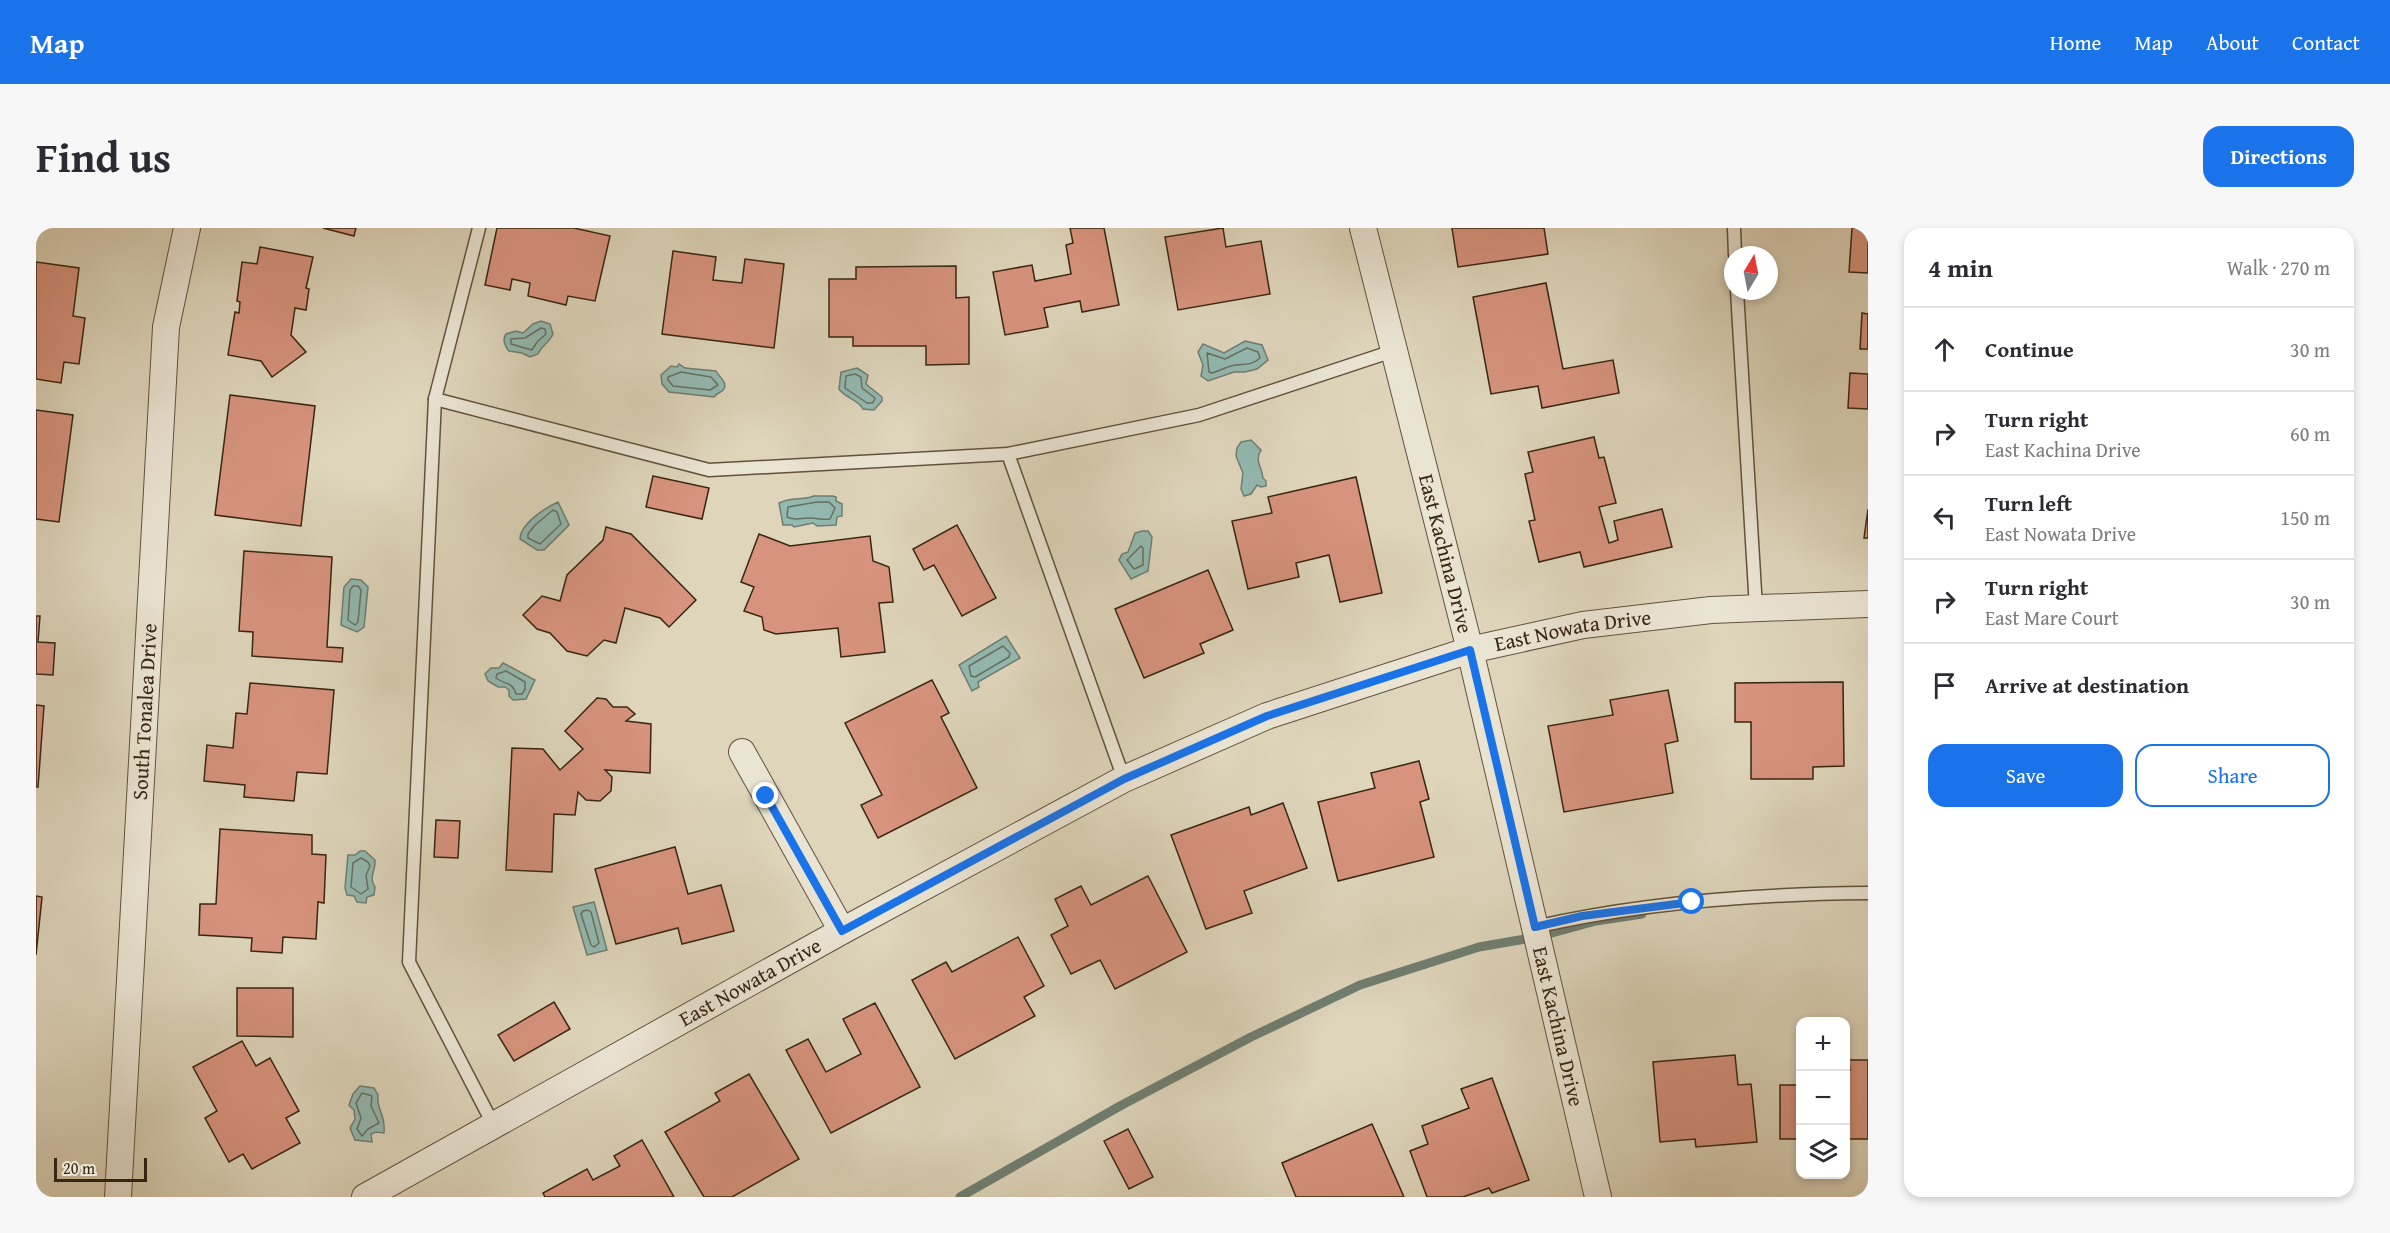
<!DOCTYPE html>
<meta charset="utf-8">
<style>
body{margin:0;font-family:"Gentium Book Plus",serif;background:#f7f7f7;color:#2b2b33}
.controls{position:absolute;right:18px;bottom:18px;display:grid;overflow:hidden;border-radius:12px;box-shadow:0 3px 9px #0003}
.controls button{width:54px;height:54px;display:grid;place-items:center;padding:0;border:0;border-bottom:2px solid #e1e1e2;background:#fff;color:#2b2b33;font:30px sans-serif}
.compass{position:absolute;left:1688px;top:18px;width:54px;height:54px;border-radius:50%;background:#fff;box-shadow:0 3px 9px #0003;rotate:10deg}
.scale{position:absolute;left:18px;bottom:15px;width:93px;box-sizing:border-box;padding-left:6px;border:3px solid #382612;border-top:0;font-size:16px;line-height:21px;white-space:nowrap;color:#382612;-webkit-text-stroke:4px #eae4d3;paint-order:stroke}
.stop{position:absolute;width:18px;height:18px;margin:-14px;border:4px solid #1a73e8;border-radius:50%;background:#fff}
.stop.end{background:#1a73e8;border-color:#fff;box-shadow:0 2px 6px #0008}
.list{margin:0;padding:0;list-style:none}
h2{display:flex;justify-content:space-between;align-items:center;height:78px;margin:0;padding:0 24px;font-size:26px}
h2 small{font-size:20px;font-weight:400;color:#7c7c81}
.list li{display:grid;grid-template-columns:39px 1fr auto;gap:18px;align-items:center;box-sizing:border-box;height:84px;padding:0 24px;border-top:2px solid #e1e1e2}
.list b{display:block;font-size:22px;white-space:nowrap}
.list p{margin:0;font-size:20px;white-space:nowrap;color:#7c7c81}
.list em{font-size:20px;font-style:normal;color:#7c7c81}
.actions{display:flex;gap:12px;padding:18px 24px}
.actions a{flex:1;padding:14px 0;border:2px solid #1a73e8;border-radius:18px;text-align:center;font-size:21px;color:#1a73e8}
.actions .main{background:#1a73e8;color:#fff}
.icon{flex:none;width:33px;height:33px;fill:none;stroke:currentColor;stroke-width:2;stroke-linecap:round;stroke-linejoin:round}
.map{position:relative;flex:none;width:1832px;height:969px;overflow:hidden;border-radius:18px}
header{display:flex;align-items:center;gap:36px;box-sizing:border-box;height:84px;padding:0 30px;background:#1a73e8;color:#fff}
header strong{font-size:28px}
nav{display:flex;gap:33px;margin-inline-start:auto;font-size:21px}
.intro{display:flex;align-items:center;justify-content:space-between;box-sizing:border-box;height:144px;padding:0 36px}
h1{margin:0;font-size:42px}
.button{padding:15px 27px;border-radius:18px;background:#1a73e8;color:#fff;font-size:21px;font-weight:700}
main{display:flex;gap:36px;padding:0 36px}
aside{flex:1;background:#fff;border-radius:18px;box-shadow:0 3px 9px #0003}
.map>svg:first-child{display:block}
.water{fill:#93b9b1;stroke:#6f7e71;stroke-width:1.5}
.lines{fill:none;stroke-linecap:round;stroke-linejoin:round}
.shore{stroke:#667062;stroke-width:1.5}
.stream{stroke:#6f7e71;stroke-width:9}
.building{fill:#d7937d;stroke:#382612;stroke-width:1.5}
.service-casing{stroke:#62523c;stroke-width:15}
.minor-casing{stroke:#62523c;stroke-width:28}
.service{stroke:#eae4d3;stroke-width:12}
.minor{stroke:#eae4d3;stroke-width:26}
.route{stroke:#1a73e8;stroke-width:8}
.labels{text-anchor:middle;stroke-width:6;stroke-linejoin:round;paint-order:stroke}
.street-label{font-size:21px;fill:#382612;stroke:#eae4d3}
</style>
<header>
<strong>Map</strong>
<nav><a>Home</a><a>Map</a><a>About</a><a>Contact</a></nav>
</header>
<div class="intro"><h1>Find us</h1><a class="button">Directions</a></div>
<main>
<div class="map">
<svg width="1832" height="969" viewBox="0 0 1832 969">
<rect width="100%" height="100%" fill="#ded5bb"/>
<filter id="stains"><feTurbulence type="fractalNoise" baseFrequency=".00333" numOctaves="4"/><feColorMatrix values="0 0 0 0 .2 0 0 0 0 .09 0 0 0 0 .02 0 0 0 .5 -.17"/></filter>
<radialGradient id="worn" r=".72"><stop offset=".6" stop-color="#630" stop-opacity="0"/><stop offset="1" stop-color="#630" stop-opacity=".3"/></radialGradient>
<g class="water">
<path d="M505 93 514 96 517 106C513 115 506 117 502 126L494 129 486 125 473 123C469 118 466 112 470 106L480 103 487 105 497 96Z"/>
<polygon points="1209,113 1226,117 1232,132 1221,141 1209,144 1198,144 1172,153 1165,148 1167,137 1162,124 1167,116 1188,125"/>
<path d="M643 136 649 140 680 143C683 149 694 156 686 163 683 165 680 166 678 169L633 164 626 156 625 147 635 138 641 139Z"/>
<path d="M821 140 832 147 830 156 846 169V173L838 182 827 181C823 172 809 170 803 161L805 144Z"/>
<path d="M1215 212 1225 222C1218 233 1226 238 1227 250L1230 253V258L1225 259 1221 257 1215 266 1208 268 1205 261 1207 245 1200 228 1201 220 1205 214Z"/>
<path d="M778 268H797L800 269V273L806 276V288L801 289 800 297 781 298 777 295 758 299 756 297H747L743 275C757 268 766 273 778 268Z"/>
<path d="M522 274 533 297 508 322H501L484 311C484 296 509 280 522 274Z"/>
<polygon points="1106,303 1112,303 1116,309 1112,343 1095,351 1083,332 1086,326 1092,324 1099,305"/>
<polygon points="315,351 325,352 332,359 328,399 321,404 305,397 308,359"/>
<polygon points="970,408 984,430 942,454 943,459 936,463 923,437"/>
<polygon points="467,435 499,452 490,471 477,472 473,468 473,462 469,459 462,459 452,453 449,446 455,440 463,440"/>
<path d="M324 623H329L339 632C340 643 332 649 339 659L338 667 331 669 330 675 321 674 318 668 311 667 309 660 312 627H319Z"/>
<polygon points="558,674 571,722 551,727 537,679"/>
<path d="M324 858 338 860 342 867C340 883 350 885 348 905L340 904 335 906 336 914 319 912 314 900 319 891 318 882 313 877 317 866Z"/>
</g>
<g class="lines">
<g class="shore">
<polygon points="505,100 509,101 510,106 501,114 496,122 475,116 475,111 489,110"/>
<path d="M1211 120 1222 124 1224 130C1214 139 1207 135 1195 138 1189 140 1182 143 1176 145L1173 144 1171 125 1189 131Z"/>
<polygon points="645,144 675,149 682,157 674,162 637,158 632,152 632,149"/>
<polygon points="819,146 825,149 826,160 839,170 837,175 831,175 809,160 810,148"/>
<path d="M781 274H793L799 280 794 291C787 292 781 290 774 290 764 290 760 293 751 289L752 279Z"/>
<polygon points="517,282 521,284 525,296 504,316 492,310 492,306 499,297"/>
<polygon points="1105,318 1107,320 1107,337 1098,341 1091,332"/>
<polygon points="317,358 322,358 325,362 322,394 319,397 312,392 314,362"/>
<polygon points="967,418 974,425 973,429 939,449 935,448 933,438"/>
<path d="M470 443 489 454V461L486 466H480C476 453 469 457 460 450L461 446Z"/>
<polygon points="325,630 332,634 334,638 330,647 332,661 325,666 315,659 317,635"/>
<polygon points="552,682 555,684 563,715 558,719 555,717 545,686 547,683"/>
<polygon points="326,865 336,868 335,878 343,895 332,901 326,908 321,901 325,890 320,875"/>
</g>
<polyline class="stream" points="924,969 1084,878 1215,809 1324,757 1443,719 1501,709 1560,693 1606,686"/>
</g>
<g class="building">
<polygon points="287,0 320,0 318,8"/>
<polygon points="461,0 538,0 574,8 559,73 532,68 530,77 492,68 494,55 476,51 474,62 449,57"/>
<polygon points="1034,0 1068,0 1083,77 1046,84 1044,73 1008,80 1012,99 969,107 957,44 996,37 999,53 1035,46 1030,17 1037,15"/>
<polygon points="1187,0 1190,19 1225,13 1234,66 1142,82 1129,9"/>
<polygon points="1416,0 1508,0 1512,26 1422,39"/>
<polygon points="1816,0 1832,0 1832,45 1813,44"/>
<polygon points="224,19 277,29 270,60 273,61 270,82 259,80 255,107 270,124 236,149 225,133 192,127 199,84 203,85 204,74 201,73 206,34 221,36"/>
<polygon points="637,23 680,29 677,52 706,55 709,31 748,36 738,120 626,106"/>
<polygon points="0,34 43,40 37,88 49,90 43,136 28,134 25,155 0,151"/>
<polygon points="920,38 920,70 933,69 933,136 890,137 890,118 817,118 817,109 793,109 793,51 820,51 820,39"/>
<polygon points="1510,55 1527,141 1577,132 1583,165 1506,180 1502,158 1455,166 1437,69"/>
<polygon points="1826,85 1832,86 1832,121 1824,121"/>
<polygon points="1814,145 1832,146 1832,181 1812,180"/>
<polygon points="194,167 279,178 265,298 179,287"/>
<polygon points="0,182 37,187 23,294 0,291"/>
<polygon points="1558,209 1563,230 1568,229 1580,275 1563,279 1573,315 1582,312 1578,293 1626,281 1636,319 1548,339 1544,324 1503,334 1493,293 1499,292 1489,246 1497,244 1492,224"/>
<polygon points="617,248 673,260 666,291 610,279"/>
<polygon points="1320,249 1346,365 1304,374 1293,327 1260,335 1263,349 1212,361 1196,293 1236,285 1232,269"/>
<polygon points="1832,281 1832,310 1828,310"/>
<polygon points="921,297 960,370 926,388 898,337 888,342 877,321"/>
<polygon points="570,299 595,306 660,372 633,399 624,390 589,380 580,415 568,412 551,428 531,423 514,405 501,401 487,387 506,368 524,373 531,347 567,312"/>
<polygon points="723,306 754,318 834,308 837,333 853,339 857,374 843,375 849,424 805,429 802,400 740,406 728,402 726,389 708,383 718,359 705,354"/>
<polygon points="208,323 296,329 291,419 307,420 306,434 216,428 217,404 203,403"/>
<polygon points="1172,342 1197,402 1164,416 1168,425 1108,450 1079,381"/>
<polygon points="0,388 4,388 2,414 19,415 17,447 0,446"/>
<polygon points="896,452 913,485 905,489 941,560 842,610 825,577 846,567 809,495"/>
<polygon points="1807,454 1808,538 1777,539 1777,551 1715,551 1715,494 1699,494 1699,455"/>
<polygon points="214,455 298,462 291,546 261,544 258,573 208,569 209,557 168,553 171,517 197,520 200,485 211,486"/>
<polygon points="1632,462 1642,513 1629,516 1637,565 1528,584 1512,498 1577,487 1574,472"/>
<polygon points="561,470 570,471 577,479 591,479 599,486 590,493 615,496 614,545 569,542 576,549 575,563 564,573 550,572 542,564 539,587 518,586 516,644 470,642 476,520 507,521 524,542 547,521 529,503"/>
<polygon points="0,477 8,478 2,559 0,559"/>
<polygon points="1383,533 1393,571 1384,574 1398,629 1302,653 1282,574 1339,560 1335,545"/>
<polygon points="1247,575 1271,640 1208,663 1216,685 1170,701 1135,607 1213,579 1215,587"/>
<polygon points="400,592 424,593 422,630 398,629"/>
<polygon points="184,601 276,607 276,626 290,627 288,675 282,674 280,711 247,709 246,725 215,723 216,710 163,707 164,676 180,676"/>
<polygon points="639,619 652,666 685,657 698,703 646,716 642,700 580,716 559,641"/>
<polygon points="1112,648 1151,724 1079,761 1064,732 1035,746 1015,707 1032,698 1019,671 1045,658 1055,677"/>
<polygon points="0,668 6,669 0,727"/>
<polygon points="982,709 1008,758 988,769 999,788 919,831 876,752 910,734 916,744"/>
<polygon points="201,760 257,760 257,809 201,808"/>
<polygon points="518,774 534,801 478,833 462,807"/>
<polygon points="839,775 884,859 795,905 750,822 772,811 790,844 825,826 807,791"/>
<polygon points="206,813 220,838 234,830 263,883 250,890 264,915 216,941 207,926 193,934 169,890 181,883 157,839"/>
<polygon points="1699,827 1702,857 1715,856 1721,914 1660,919 1659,911 1624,914 1617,834"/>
<polygon points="1813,832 1832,832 1832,911 1810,911 1810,841 1814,842"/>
<polygon points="713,846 763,931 696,969 668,969 629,904 684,873 679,865"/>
<polygon points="1456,850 1493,952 1456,965 1453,960 1427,969 1391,969 1374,923 1392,916 1386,898 1433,880 1425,861"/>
<rect x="1744" y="857" width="20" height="54"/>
<polygon points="1336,896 1368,969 1260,969 1246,935"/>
<polygon points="1092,901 1117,949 1093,961 1068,913"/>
<polygon points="606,912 638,969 509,969 507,965 551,941 557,952 584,938 578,928"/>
</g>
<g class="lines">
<g class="service-casing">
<g id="service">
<polyline points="443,0 399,171 373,734 457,896"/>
<polyline points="1698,0 1699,27"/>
<polyline points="1701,63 1720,380"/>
<polyline points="399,171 673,242 972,226 1163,187 1357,123"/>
<polyline points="972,226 1088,551"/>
<path d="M1499 699C1608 674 1720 666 1832 665"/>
</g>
</g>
<g class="minor-casing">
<g id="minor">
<path id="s1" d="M1327 0 1434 422 1562 969"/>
<polyline points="706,524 806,703"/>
<path id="s2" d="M82 969 130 99 151 0"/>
<path id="s3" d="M329 969 806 703 1088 551 1231 488 1434 422 1547 397 1675 382 1832 376"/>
</g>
</g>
<use href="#service" class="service"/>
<use href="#minor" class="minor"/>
</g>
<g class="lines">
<polyline class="route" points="730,568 806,703 1088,551 1231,488 1434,422 1499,699 1546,688 1656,674"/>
</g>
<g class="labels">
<g class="street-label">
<text dy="7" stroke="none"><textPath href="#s1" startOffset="336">East Kachina Drive</textPath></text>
<text dy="7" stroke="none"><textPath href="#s3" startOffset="1341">East Nowata Drive</textPath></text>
<text dy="7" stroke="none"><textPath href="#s2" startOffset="486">South Tonalea Drive</textPath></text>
<text dy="7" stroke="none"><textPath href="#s3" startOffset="441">East Nowata Drive</textPath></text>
<text dy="7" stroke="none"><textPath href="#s1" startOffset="822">East Kachina Drive</textPath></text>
</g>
</g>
<rect width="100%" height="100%" filter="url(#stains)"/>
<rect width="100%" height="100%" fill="url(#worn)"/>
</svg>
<div class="controls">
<button>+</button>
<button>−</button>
<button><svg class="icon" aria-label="layers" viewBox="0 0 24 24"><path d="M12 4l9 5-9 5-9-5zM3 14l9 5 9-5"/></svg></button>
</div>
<svg class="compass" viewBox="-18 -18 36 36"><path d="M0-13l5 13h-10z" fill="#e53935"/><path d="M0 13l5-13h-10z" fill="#7c7c81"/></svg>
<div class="scale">20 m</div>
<div class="stop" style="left:1656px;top:674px"></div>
<div class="stop end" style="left:730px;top:568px"></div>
</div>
<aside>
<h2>4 min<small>Walk · 270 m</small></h2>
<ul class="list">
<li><svg class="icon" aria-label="ahead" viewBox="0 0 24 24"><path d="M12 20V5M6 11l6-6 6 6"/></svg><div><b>Continue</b></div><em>30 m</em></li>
<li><svg class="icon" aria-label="right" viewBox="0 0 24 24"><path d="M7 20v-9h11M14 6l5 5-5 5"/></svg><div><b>Turn right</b><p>East Kachina Drive</p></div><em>60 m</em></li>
<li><svg class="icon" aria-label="left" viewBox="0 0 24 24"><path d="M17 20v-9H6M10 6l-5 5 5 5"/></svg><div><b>Turn left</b><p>East Nowata Drive</p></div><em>150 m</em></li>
<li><svg class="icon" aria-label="right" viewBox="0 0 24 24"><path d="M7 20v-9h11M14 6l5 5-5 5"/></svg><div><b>Turn right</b><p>East Mare Court</p></div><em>30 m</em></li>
<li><svg class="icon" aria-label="arrive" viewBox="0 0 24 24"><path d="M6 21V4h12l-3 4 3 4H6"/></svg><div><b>Arrive at destination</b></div></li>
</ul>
<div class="actions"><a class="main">Save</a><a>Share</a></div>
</aside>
</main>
